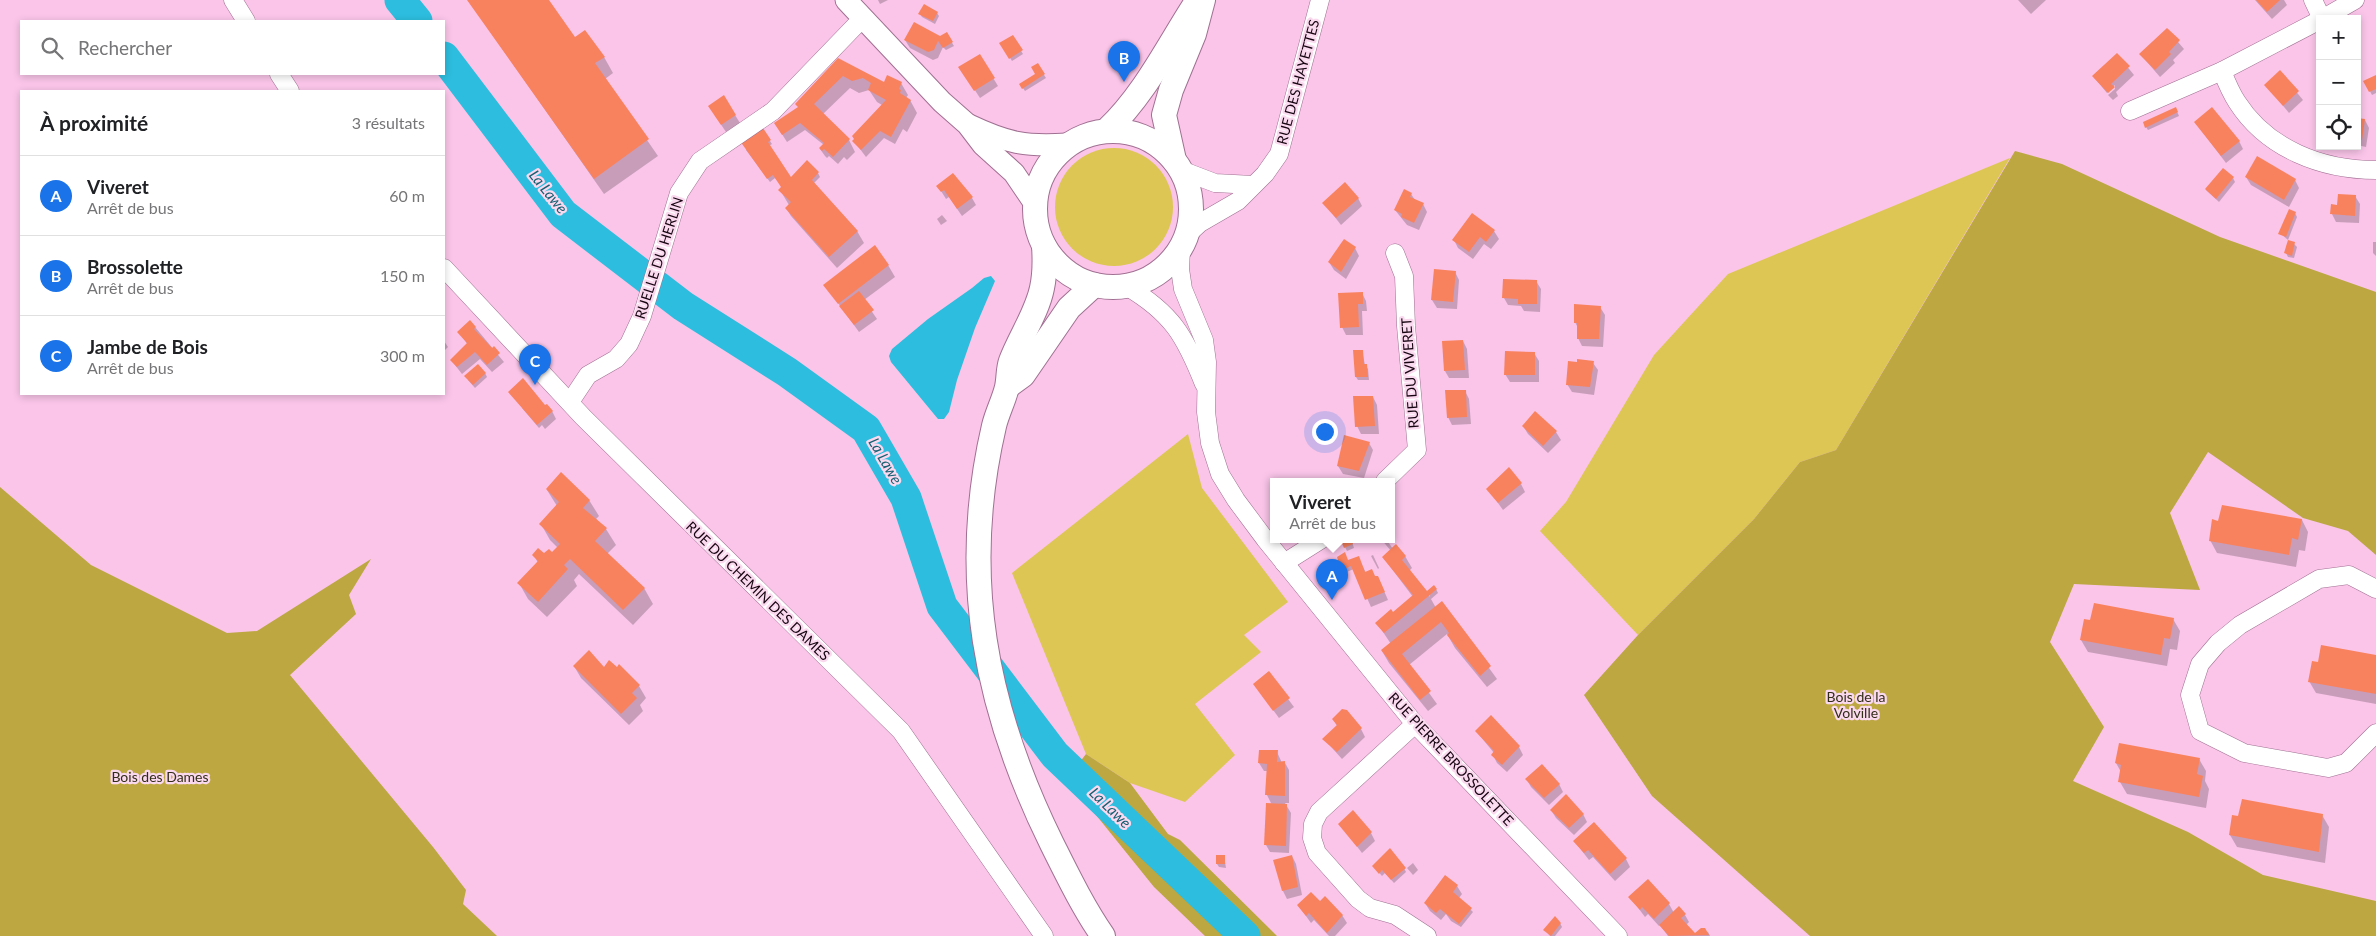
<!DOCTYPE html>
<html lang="fr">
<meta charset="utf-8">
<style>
body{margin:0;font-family:Lato,sans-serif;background:#f6f6f6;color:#202124}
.controls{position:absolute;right:15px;top:15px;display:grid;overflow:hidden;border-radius:0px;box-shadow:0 2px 8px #0003}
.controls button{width:45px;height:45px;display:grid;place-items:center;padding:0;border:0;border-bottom:1px solid #e0e0e0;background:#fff;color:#202124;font:25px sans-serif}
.you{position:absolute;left:1324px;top:431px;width:18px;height:18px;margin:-12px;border:4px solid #fff;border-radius:50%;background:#1a73e8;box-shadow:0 0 0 8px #1a73e833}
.badge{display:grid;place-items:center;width:32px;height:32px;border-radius:50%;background:#1a73e8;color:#fff;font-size:16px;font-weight:700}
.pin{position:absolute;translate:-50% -41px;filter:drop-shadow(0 1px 2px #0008)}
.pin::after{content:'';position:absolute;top:26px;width:18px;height:15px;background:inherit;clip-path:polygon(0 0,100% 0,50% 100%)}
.popup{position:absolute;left:1270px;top:478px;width:125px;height:65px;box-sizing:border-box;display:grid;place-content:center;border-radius:0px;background:#fff;filter:drop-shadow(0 1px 4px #0005);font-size:16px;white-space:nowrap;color:#757577}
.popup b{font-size:19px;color:#202124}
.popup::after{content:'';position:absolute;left:50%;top:100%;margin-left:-10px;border:10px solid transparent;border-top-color:#fff}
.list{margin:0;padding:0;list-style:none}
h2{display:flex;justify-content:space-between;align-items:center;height:65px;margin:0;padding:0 20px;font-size:21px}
h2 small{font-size:16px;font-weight:400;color:#757577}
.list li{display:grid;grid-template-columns:32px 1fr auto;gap:15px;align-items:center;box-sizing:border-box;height:80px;padding:0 20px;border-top:1px solid #e0e0e0}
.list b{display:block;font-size:19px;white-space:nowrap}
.list p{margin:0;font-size:16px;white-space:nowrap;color:#757577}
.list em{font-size:16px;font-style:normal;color:#757577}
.icon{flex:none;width:28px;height:28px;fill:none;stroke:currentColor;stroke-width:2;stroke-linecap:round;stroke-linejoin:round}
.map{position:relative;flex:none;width:2376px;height:936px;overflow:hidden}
.search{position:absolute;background:#fff;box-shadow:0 2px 8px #0003;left:20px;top:20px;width:425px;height:55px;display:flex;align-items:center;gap:12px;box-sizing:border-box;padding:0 18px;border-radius:0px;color:#757577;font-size:19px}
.panel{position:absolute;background:#fff;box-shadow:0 2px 8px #0003;left:20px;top:90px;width:425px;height:305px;border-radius:0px}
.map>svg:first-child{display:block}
.green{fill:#ddc654}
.forest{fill:#bca741}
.water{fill:#2dbdde}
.shadow{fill:#0003}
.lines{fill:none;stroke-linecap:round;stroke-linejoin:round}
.river{stroke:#2dbdde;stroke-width:31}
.building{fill:#f9825e}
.minor-casing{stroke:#a07092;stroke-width:19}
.tertiary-casing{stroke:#a07092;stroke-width:23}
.secondary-casing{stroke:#a07092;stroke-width:26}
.minor{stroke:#fff;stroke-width:18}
.tertiary{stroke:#fff;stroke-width:21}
.secondary{stroke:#fff;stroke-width:24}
.labels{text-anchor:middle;stroke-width:4.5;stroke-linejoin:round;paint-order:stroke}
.street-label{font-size:14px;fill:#160511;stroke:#fad9ef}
.park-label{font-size:14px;fill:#322d17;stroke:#fad9ef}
.water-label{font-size:15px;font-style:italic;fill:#166071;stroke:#fad9ef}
</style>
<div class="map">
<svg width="2376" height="936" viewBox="0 0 2376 936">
<rect width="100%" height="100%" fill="#fac5e9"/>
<g class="green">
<circle cx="1114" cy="207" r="59"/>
<polygon points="2010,158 1836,450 1800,462 1754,519 1638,635 1540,531 1566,502 1654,355 1728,274"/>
<polygon points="1188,434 1202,488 1288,602 1244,635 1261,652 1195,704 1235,755 1185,802 1130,783 1086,754 1012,573"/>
</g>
<g class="forest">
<polygon points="2015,151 2062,164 2220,237 2376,292 2376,555 2348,531 2303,518 2208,452 2170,513 2200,590 2074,584 2050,642 2104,727 2073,781 2188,832 2263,875 2376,901 2376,936 1810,936 1652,796 1584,695 1638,635 1754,519 1800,462 1836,450"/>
<polygon points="0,487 91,565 227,633 257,631 371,559 349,595 356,614 290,675 433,847 466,890 463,904 497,936 0,936"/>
<polygon points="1086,754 1130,783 1168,834 1180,840 1277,936 1205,936 1154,887 1067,779"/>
</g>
<polygon class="water" points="991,276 995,281 975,328 957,380 949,412 944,419 938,419 891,362 889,356 892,349 928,319 972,288 984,278"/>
<g class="shadow">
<polygon points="468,0 548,0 575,39 604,57 613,73 605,79 658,156 604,194"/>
<polygon points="878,0 888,0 880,4"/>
<polygon points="2018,0 2046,0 2031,14"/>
<polygon points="2255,0 2284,0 2287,5 2272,19"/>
<polygon points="937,13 939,16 935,24 922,17 920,14"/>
<polygon points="2167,29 2184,49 2173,60 2175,63 2160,77 2141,55"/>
<polygon points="946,33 954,46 946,50 943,47 938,58 933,60 910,48 905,40 941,38"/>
<polygon points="1012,36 1023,54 1012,61 1001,43"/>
<polygon points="2117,54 2134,75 2116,92 2118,96 2113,100 2108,95 2115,89 2115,85 2107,93 2093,76"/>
<polygon points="979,55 998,86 980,98 965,75"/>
<polygon points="838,59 884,83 901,83 908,95 906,98 910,100 917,113 907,132 903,129 895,144 884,138 866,157 854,141 882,105 877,102 869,90 859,93 850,88 823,114 849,140 855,152 847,160 844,157 838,164 829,156 827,158 825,156 820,149 824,145 805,130 787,142 780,131"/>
<polygon points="1037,64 1046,78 1025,91 1020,84 1037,74"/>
<polygon points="2280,72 2303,100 2289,113 2266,85"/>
<polygon points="2376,76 2376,93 2372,95 2365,82"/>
<polygon points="2176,109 2179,116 2148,130 2146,127"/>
<polygon points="714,114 735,115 740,123 726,132"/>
<polygon points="2357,119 2365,120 2369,128 2366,147 2357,145"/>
<polygon points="2195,122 2239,141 2243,149 2226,163"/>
<polygon points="762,129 772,144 769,146 791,179 807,162 818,173 820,177 814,183 857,231 864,243 837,268 791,216 786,208 789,205 780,190 783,187 775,178 770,182 746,150"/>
<polygon points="2246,177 2295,180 2299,188 2289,207 2251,185"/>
<polygon points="2233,178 2235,182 2219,202 2206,190"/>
<polygon points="938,186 972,198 976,205 962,216 949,197 946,199"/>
<polygon points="1411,194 1415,200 1423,204 1427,212 1419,230 1407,225 1395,210"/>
<polygon points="2355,196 2360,204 2359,223 2336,222 2332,214 2338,206"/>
<polygon points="1358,198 1362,206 1341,225 1324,203"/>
<polygon points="2295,213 2297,217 2288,240 2280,233"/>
<polygon points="942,215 947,221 941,225 937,219"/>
<polygon points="1473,215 1494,231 1499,239 1491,249 1484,244 1473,259 1458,248 1454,240"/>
<polygon points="2373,242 2376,242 2376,256 2373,253"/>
<polygon points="2294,244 2297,247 2294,258 2288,257 2286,253"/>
<polygon points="1355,248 1359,256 1346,279 1334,270 1329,262"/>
<polygon points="888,265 895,277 864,300 877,319 859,332 825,285"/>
<polygon points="1455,272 1459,280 1457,309 1437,308 1432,300"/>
<polygon points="1536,281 1541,289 1540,312 1524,311 1521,306 1508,305 1504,298"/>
<polygon points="1362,293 1366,301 1367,311 1362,311 1363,335 1346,335 1342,327"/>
<polygon points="1600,307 1605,315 1603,347 1582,346 1578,338 1578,328 1575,322"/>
<polygon points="475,327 504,362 492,372 480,359 462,374 451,360 468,345 459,332"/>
<polygon points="444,341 448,347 444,351"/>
<polygon points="1463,341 1467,349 1469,378 1449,378 1445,371"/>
<polygon points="1362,351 1365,365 1368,369 1369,380 1358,380 1356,377"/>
<polygon points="1534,353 1539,361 1539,382 1510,382 1505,374"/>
<polygon points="1593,363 1598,370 1594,395 1572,392 1567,384"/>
<polygon points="485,373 487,377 475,388 468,380"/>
<polygon points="1465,391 1469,399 1471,424 1452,425 1448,417"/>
<polygon points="1373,397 1377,405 1379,434 1361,434 1357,426"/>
<polygon points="522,408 552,411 556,419 545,429 542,425 539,428"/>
<polygon points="1535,413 1556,432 1561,440 1548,453 1528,434 1523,426"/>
<polygon points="1369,443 1373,450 1364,478 1343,474 1338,466"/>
<polygon points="1521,484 1525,492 1503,510 1488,489"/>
<polygon points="547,490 589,500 599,516 596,519 606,529 616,545 607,554 644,588 653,604 633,625 579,574 574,580 577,586 547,617 528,599 519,583 538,563 534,555 552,554 558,548 550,540 541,524 557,506"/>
<polygon points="2302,520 2308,532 2305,551 2299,550 2296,567 2217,553 2210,540 2219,522"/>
<polygon points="1341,539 1351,539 1354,548 1347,551"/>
<polygon points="1381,539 1386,539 1393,549 1405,556 1412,568 1409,571 1430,597 1428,591 1434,586 1436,589 1438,593 1431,599 1436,608 1442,603 1497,679 1487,687 1455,648 1447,634 1409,665 1437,704 1428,711 1389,663 1382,651 1391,644 1377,623 1393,614 1413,597 1383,557 1391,551"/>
<polygon points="1373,555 1379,568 1378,569 1371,556"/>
<polygon points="1338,557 1348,561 1358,557 1366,573 1378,577 1388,600 1371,607 1354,569 1344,573"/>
<polygon points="2173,619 2180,631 2177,650 2170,649 2167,666 2088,652 2081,640"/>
<polygon points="2376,656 2376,704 2316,693 2309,681 2319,664"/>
<polygon points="574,666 604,669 617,669 619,666 639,686 646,698 640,705 643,711 629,725 581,678"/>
<polygon points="1268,672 1294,707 1279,718 1254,684"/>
<polygon points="1333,719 1361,729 1365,737 1342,759 1324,739 1337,726"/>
<polygon points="1476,731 1519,747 1523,755 1507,772 1497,763 1493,755 1494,753"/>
<polygon points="1277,752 1282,763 1285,763 1289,770 1289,803 1285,803 1291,813 1289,853 1270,852 1266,845 1272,805 1267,795 1268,771 1264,771 1259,763"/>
<polygon points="2199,759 2206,771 2205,781 2209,789 2206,808 2127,794 2120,782 2121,772 2116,763"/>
<polygon points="1527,780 1559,784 1563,792 1549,805 1531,787"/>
<polygon points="1551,810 1583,814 1587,822 1574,835 1556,818"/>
<polygon points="2322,815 2329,827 2325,863 2237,847 2230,835 2239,817"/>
<polygon points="1340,824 1371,833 1375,841 1362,853"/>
<polygon points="1575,842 1626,859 1630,867 1615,881 1593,857 1589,860"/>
<polygon points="1224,856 1226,868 1219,867 1217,864"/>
<polygon points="1292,856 1296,864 1302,895 1287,899 1283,891 1274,861"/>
<polygon points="1413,863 1418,870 1413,875 1407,868"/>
<polygon points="1404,868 1406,872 1394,883 1385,873 1382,876 1376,869"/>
<polygon points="1457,886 1462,894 1459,898 1473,912 1461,927 1451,921 1446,914 1441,920 1430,911 1425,903"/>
<polygon points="1630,897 1669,904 1674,913 1685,915 1689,922 1686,925 1695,935 1708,932 1710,936 1668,936 1660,925 1659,926 1648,914 1645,917"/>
<polygon points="1320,902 1342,915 1347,923 1335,936 1329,936 1314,920 1311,923 1298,905"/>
<polygon points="1560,923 1562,927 1555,936 1550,936 1545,930"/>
</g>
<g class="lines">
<g class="river">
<polyline points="400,0 417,21"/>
<polyline points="444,57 563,214 683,306 787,372 866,429 906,498 942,606 1055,755 1245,936"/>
</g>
</g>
<g class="building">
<polygon points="467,0 549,0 575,37 585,30 605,57 595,63 649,139 594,179"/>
<polygon points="2256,0 2280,0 2267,12"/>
<polygon points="924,4 938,12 933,21 918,14"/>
<polygon points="914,22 940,36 947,32 953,42 943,48 938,41 934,50 928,52 904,40"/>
<polygon points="2167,28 2180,40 2169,52 2171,54 2155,70 2139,54"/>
<polygon points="1013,35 1023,50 1009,59 999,43"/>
<polygon points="2117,53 2130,66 2111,84 2115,87 2108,93 2092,76"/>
<polygon points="980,54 995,78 974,91 958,67"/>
<polygon points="838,58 884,82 887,75 902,82 899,89 901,90 900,93 911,100 891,137 880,131 861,150 852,141 854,139 852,136 886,100 868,90 871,83 863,78 852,81 843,76 814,104 850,139 833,157 824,149 822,151 819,148 824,143 800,123 782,135 774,123 798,107 795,104"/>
<polygon points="1038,63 1045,74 1022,89 1019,84 1035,74 1031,67"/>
<polygon points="2280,70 2299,91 2283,106 2264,85"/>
<polygon points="2376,75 2376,89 2369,92 2363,81"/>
<polygon points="724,95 736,115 721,125 708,106"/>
<polygon points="2176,107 2178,112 2145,128 2143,122"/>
<polygon points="2212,107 2240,141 2221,156 2194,122"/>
<polygon points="2357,118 2365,119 2362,140 2357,139"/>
<polygon points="763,128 771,140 768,142 791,177 807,160 819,172 812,180 858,231 829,257 785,208 791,202 778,190 781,187 773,175 767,179 740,141"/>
<polygon points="2257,156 2296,179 2284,200 2245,177"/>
<polygon points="2223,168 2234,177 2216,199 2205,189"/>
<polygon points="953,173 973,197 957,209 944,190 941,192 936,186"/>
<polygon points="1345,182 1359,198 1336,218 1322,203"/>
<polygon points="1404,189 1412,193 1410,197 1424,203 1414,223 1401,217 1402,214 1394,210"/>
<polygon points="2338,194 2356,195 2355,216 2330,214 2331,204 2337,205"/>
<polygon points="2289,209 2296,212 2286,237 2278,234"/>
<polygon points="1472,213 1495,230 1486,242 1480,237 1469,252 1452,240"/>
<polygon points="1344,239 1356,247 1341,272 1328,262"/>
<polygon points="2288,240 2295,242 2292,256 2284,253"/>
<polygon points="875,245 889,265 838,304 823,285"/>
<polygon points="1434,269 1456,271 1453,302 1431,300"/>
<polygon points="1503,279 1537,280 1537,304 1518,304 1518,299 1502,298"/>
<polygon points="859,291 874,310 854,325 839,306"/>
<polygon points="1363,292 1363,304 1358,304 1359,327 1340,328 1338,293"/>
<polygon points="1574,304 1601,306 1599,339 1577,339 1577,323 1574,323"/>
<polygon points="470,320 476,327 474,329 492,348 494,346 500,353 487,365 475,352 457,367 450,360 467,343 457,332"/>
<polygon points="1463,340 1465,370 1444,371 1442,341"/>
<polygon points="1353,350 1363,350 1364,364 1367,364 1368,377 1355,377"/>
<polygon points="1505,351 1535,352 1535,375 1504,375"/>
<polygon points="1577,359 1594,361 1590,387 1566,385 1568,361 1577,362"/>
<polygon points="478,364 486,373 473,385 464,376"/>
<polygon points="523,378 545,405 547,404 553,411 537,425 508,392"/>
<polygon points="1445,390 1466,390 1467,417 1447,418"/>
<polygon points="1353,396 1373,396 1375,426 1355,427"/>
<polygon points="1535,411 1557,431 1543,446 1522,426"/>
<polygon points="1344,435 1370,442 1359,471 1337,466"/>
<polygon points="1509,467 1522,483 1498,503 1486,489"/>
<polygon points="561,472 590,500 583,508 607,528 595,541 645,588 623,610 570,559 564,565 568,569 538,602 517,583 538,561 532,555 538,548 544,553 549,549 552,552 560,544 539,524 559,502 546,489"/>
<polygon points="2222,505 2302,519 2298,540 2292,538 2289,555 2209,541 2212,519 2218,521"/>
<polygon points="1340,539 1351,539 1353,544 1344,548"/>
<polygon points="1396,544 1406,556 1402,560 1427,591 1434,585 1437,589 1384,633 1375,623 1391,609 1393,612 1413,595 1382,557"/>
<polygon points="1345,552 1348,560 1359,556 1365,572 1372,569 1375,576 1378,576 1385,592 1365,600 1351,566 1341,570 1337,557"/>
<polygon points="1442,601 1491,666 1480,676 1447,635 1449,633 1441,622 1402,654 1431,691 1420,700 1381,650"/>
<polygon points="2094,603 2174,618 2170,639 2164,638 2161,655 2080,640 2084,619 2090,620"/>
<polygon points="2321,645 2376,655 2376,694 2308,682 2312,661 2318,662"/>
<polygon points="589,650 604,667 609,660 617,667 619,664 640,685 632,693 637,698 621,714 573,666"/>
<polygon points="1269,671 1290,698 1273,711 1253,684"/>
<polygon points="1342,709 1347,710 1362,728 1337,752 1322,739 1337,725 1332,719"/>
<polygon points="1491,715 1520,746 1502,765 1491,755 1494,751 1475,731"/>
<polygon points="2119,743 2200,758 2197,774 2203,776 2199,797 2118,782 2121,765 2115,763"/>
<polygon points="1259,750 1278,750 1277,762 1285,761 1285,796 1265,795 1267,764 1258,763"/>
<polygon points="1542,764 1560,784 1544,798 1525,779"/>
<polygon points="1566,794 1584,814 1569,828 1550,810"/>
<polygon points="2242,799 2323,814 2319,852 2229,835 2232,815 2238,816"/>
<polygon points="1266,803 1287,804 1286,846 1264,845"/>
<polygon points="1353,810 1372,832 1357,847 1338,824"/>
<polygon points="1594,822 1627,858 1610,874 1588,850 1584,853 1573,841"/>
<polygon points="1390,848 1406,868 1391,880 1382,870 1379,874 1372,866"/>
<rect x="1216" y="855" width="9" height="9"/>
<polygon points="1292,855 1298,887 1282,891 1273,860"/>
<polygon points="1445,875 1458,885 1453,892 1472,908 1459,924 1440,909 1436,913 1424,903"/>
<polygon points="1648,879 1670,903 1654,919 1642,907 1640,910 1628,897"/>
<polygon points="1311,892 1320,901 1325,896 1343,915 1327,933 1309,913 1306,916 1297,905"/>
<polygon points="1679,906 1686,914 1681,918 1695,933 1701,928 1705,928 1709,935 1669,936 1659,925"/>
<polygon points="1555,916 1561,923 1551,936 1543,930"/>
</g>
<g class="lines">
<g class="minor-casing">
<g id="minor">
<polyline points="233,0 246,21"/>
<polyline points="2313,0 2322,19"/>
<polyline points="2322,19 2355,0"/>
<path d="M2222 71C2226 81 2231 93 2237 102 2267 149 2322 170 2376 170"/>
<polyline points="279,74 290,91"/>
<polyline points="2130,111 2222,71 2320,20"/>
<polyline points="1181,170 1215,183 1253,185"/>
<polyline points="1187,235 1200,223 1238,201 1265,174 1279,154 1320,0"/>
<polyline points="1181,249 1180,269 1183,289 1204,340 1207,362 1206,412 1210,443 1220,474 1236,500 1265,539 1415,724 1618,936"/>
<polyline points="444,268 583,417 901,731 1044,936"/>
<path d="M1126 286C1172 313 1185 336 1204 384"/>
<polyline points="570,402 588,375 616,359 629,344 642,316 679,193 700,161 773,111 855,26 865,19"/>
<polyline points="1385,481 1417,450 1406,326 1404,276 1395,253"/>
<polyline points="1284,563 1322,539"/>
<polyline points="2376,589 2349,575 2319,579 2240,625 2218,643 2200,664 2190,695 2200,731 2244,753 2328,768 2346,763 2376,733"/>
<polyline points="1415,724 1319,812 1313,824 1312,838 1317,853 1358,899 1370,908 1395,915 1427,936"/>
</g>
</g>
<g class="tertiary-casing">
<g id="tertiary">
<polyline points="846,0 942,102 967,124 983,145 1014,173 1035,204"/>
<path d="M969 125C1007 143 1026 147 1067 144"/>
</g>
</g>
<g class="secondary-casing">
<g id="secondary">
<path d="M1107 130C1144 95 1167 48 1194 6"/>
<circle cx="1113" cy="209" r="78"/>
<polyline points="1174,160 1164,115 1171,90 1194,34 1203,0"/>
<path d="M1044 246C1045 260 1045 274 1042 288 1037 313 1020 337 1011 361 1008 369 1009 378 1007 387 1004 400 997 413 994 426 959 576 985 708 1052 844 1068 876 1083 907 1103 936"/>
<polyline points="1008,386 1023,375 1069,308 1094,285"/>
</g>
</g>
<use href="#minor" class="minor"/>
<use href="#tertiary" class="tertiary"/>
<use href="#secondary" class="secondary"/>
</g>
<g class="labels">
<g class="street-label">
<text transform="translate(1298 82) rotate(-75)" y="5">RUE DES HAYETTES</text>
<text transform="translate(659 258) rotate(-72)" y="5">RUELLE DU HERLIN</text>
<text transform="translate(1410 373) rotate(-94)" y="5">RUE DU VIVERET</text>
<text transform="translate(758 591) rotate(44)" y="5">RUE DU CHEMIN DES DAMES</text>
<text transform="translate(1451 759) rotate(47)" y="5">RUE PIERRE BROSSOLETTE</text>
</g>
<g class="park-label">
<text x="1856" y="702">Bois de la<tspan x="1856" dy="16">Volville</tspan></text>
<text x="160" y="782">Bois des Dames</text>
</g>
<g class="water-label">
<text transform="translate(548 192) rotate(51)" y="5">La Lawe</text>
<text transform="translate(885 461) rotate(60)" y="5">La Lawe</text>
<text transform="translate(1110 808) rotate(44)" y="5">La Lawe</text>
</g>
</g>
</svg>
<div class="controls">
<button>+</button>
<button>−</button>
<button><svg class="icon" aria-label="locate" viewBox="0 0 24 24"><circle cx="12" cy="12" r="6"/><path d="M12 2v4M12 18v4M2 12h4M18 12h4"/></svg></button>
</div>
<div class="you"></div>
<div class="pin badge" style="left:1332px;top:600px">A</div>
<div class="popup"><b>Viveret</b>Arrêt de bus</div>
<div class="pin badge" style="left:1124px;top:82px">B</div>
<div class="pin badge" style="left:535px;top:385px">C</div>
<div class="search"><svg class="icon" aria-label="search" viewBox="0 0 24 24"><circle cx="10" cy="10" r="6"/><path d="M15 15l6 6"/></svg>Rechercher</div>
<section class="panel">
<h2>À proximité<small>3 résultats</small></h2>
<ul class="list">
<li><span class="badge">A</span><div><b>Viveret</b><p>Arrêt de bus</p></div><em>60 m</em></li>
<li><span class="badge">B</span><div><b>Brossolette</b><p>Arrêt de bus</p></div><em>150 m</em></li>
<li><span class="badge">C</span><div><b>Jambe de Bois</b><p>Arrêt de bus</p></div><em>300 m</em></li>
</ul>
</section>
</div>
